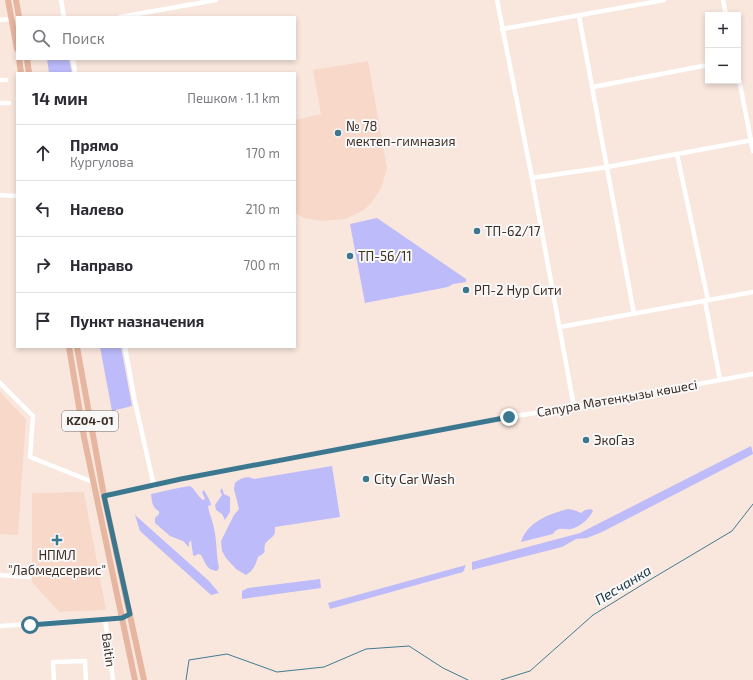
<!DOCTYPE html>
<html lang="ru">
<meta charset="utf-8">
<style>
body{margin:0;font-family:"Exo 2",sans-serif;background:#f2f2f3;color:#2b2b33}
.controls{position:absolute;right:12px;top:12px;display:grid;overflow:hidden;border-radius:0px;box-shadow:0 2px 6px #0003}
.controls button{width:36px;height:36px;display:grid;place-items:center;padding:0;border:0;border-bottom:1px solid #e1e1e2;background:#fff;color:#2b2b33;font:20px sans-serif}
.stop{position:absolute;width:12px;height:12px;margin:-9px;border:3px solid #3b778e;border-radius:50%;background:#fff}
.stop.end{background:#3b778e;border-color:#fff;box-shadow:0 1px 4px #0008}
.list{margin:0;padding:0;list-style:none}
h2{display:flex;justify-content:space-between;align-items:center;height:52px;margin:0;padding:0 16px;font-size:17px}
h2 small{font-size:13px;font-weight:400;color:#7c7c81}
.list li{display:grid;grid-template-columns:26px 1fr auto;gap:12px;align-items:center;box-sizing:border-box;height:56px;padding:0 16px;border-top:1px solid #e1e1e2}
.list b{display:block;font-size:15px;white-space:nowrap}
.list p{margin:0;font-size:13px;white-space:nowrap;color:#7c7c81}
.list em{font-size:13px;font-style:normal;color:#7c7c81}
.icon{flex:none;width:22px;height:22px;fill:none;stroke:currentColor;stroke-width:2;stroke-linecap:round;stroke-linejoin:round}
.map{position:relative;flex:none;width:753px;height:680px;overflow:hidden}
.search{position:absolute;background:#fff;box-shadow:0 2px 6px #0003;left:16px;top:16px;width:280px;height:44px;display:flex;align-items:center;gap:10px;box-sizing:border-box;padding:0 14px;border-radius:0px;color:#7c7c81;font-size:15px}
.panel{position:absolute;background:#fff;box-shadow:0 2px 6px #0003;left:16px;top:72px;width:280px;height:276px;border-radius:0px}
.map>svg:first-child{display:block}
.built{fill:#f8d8c9}
.green{fill:#bdbbf9}
.lines{fill:none;stroke-linecap:round;stroke-linejoin:round}
.stream{stroke:#417b90;stroke-width:1}
.minor{stroke:#fff;stroke-width:4.5}
.major{stroke:#e6b6a0;stroke-width:6}
.route{stroke:#3b778e;stroke-width:5}
.poi-dot{fill:#3b778e;stroke:#f8f8f8;stroke-width:1.5}
.labels{text-anchor:middle;stroke-width:4;stroke-linejoin:round;paint-order:stroke}
.shield{fill:#f8f8f8;stroke:#756964;stroke-width:1}
.shield-label{font-size:12px;font-weight:bold;fill:#3d2c24}
.poi-label{font-size:13px;fill:#3d2c24;stroke:#f8f8f8;text-anchor:start}
.street-label{font-size:13px;fill:#3d2c24;stroke:#f8f8f8}
.water-label{font-size:14px;font-style:italic;fill:#1b3742;stroke:#f8f8f8}
</style>
<div class="map">
<svg width="753" height="680" viewBox="0 0 753 680">
<rect width="100%" height="100%" fill="#f9e7de"/>
<g class="built">
<polygon points="368,61 387,168 381,188 372,202 364,210 345,219 323,221 304,218 295,213 295,120 321,114 313,70"/>
<polygon points="0,392 26,419 18,535 0,534"/>
<polygon points="84,492 106,610 59,612 32,582 32,493"/>
</g>
<g class="green">
<polygon points="47,59 69,59 72,73 49,73"/>
<polygon points="377,218 466,279 466,282 453,284 448,287 365,303 350,224"/>
<polygon points="100,347 121,347 132,406 112,411"/>
<polygon points="751,446 753,454 602,532 587,538 576,539 562,547 472,570 472,562 580,533"/>
<path d="M332 466 340 517 275 527C276 538 271 536 265 544 263 555 268 550 258 557 255 566 254 570 246 575L236 569 226 558 222 551 221 541 234 515 239 509 234 489 235 483C240 478 247 475 254 479Z"/>
<path d="M190 486C196 490 197 496 203 500L205 499 202 492 204 490 210 501 211 505 208 506C209 514 213 521 214 528 217 541 216 555 219 568L217 571C206 570 206 563 201 555L198 554 195 556 193 555 191 540 189 543V547L183 541 170 536 155 523V518L159 514V511C152 508 152 501 151 494L178 488Z"/>
<polygon points="222,488 224,494 230,497 230,512 225,520 222,514 216,510 215,505 222,495 220,491"/>
<path d="M568 509 574 510 581 513 585 510 591 509 593 511C588 520 581 526 571 529 564 530 558 526 553 534L521 542C527 522 549 514 568 509Z"/>
<polygon points="135,515 209,581 219,593 211,595 140,531"/>
<polygon points="466,565 463,572 330,609 328,603"/>
<polygon points="320,579 321,588 242,599 242,591 248,588"/>
</g>
<g class="lines">
<g class="stream">
<polyline points="186,680 189,660 227,654 277,672 324,667 366,649 409,646 443,668 468,680"/>
<polyline points="501,680 530,671 593,615 653,578 732,531 753,504"/>
</g>
<g class="minor">
<polyline points="61,0 64,17"/>
<polyline points="497,0 532,178 574,407"/>
<polyline points="723,0 726,15"/>
<polyline points="579,16 634,314"/>
<polyline points="120,17 216,0"/>
<polyline points="0,20 11,19"/>
<polyline points="502,29 664,0"/>
<polyline points="73,59 75,73"/>
<polyline points="738,74 753,151"/>
<polyline points="0,80 6,80"/>
<polyline points="593,87 708,65"/>
<polyline points="0,103 9,103"/>
<polyline points="677,154 708,300"/>
<polyline points="532,178 607,167 753,140"/>
<polyline points="0,195 17,196"/>
<polyline points="705,301 720,380"/>
<polyline points="560,327 753,292"/>
<polyline points="125,347 135,402 154,486"/>
<polyline points="0,383 33,416 30,457 93,482"/>
<polyline points="104,496 181,479 509,417 574,407 753,374"/>
<polyline points="0,575 29,577"/>
<polyline points="105,619 113,680"/>
<polyline points="0,626 122,618 129,614"/>
<polyline points="54,680 53,662 85,661 86,680"/>
</g>
<g class="major">
<polyline points="8,0 17,49"/>
<polyline points="16,0 19,17"/>
<polyline points="19,59 21,73"/>
<polyline points="27,59 29,73"/>
<polyline points="69,347 84,437 135,680"/>
<polyline points="77,347 104,496 144,680"/>
</g>
</g>
<g class="lines">
<polyline class="route" points="30,625 122,618 130,614 104,496 181,479 509,417"/>
</g>
<g class="poi-dot">
<circle cx="338" cy="133" r="4"/>
<circle cx="477" cy="231" r="4"/>
<circle cx="350" cy="256" r="4"/>
<circle cx="466" cy="290" r="4"/>
<circle cx="586" cy="440" r="4"/>
<circle cx="366" cy="479" r="4"/>
<path d="M55 534h4v4h4v4h-4v4h-4v-4h-4v-4h4z"/>
</g>
<g class="labels">
<rect class="shield" x="62" y="411" width="56" height="20" rx="3"/>
<g class="shield-label">
<text x="90" y="425">KZ04-01</text>
</g>
<g class="poi-label">
<text x="346" y="131">№ 78<tspan x="346" dy="15">мектеп-гимназия</tspan></text>
<text x="485" y="236">ТП-62/17</text>
<text x="358" y="261">ТП-56/11</text>
<text x="474" y="295">РП-2 Нур Сити</text>
<text x="594" y="445">ЭкоГаз</text>
<text x="374" y="484">City Car Wash</text>
<text x="57" y="560" text-anchor="middle">НПМЛ<tspan x="57" dy="15">"Лабмедсервис"</tspan></text>
</g>
<g class="street-label">
<text transform="translate(617 398) rotate(-10)" y="5">Сапура Мәтенқызы көшесі</text>
<text transform="translate(109 650) rotate(82)" y="5">Baitin</text>
</g>
<g class="water-label">
<text transform="translate(623 585) rotate(-31)" y="5">Песчанка</text>
</g>
</g>
</svg>
<div class="controls">
<button>+</button>
<button>−</button>
</div>
<div class="stop" style="left:30px;top:625px"></div>
<div class="stop end" style="left:509px;top:417px"></div>
<div class="search"><svg class="icon" aria-label="search" viewBox="0 0 24 24"><circle cx="10" cy="10" r="6"/><path d="M15 15l6 6"/></svg>Поиск</div>
<section class="panel">
<h2>14 мин<small>Пешком · 1.1 km</small></h2>
<ul class="list">
<li><svg class="icon" aria-label="ahead" viewBox="0 0 24 24"><path d="M12 20V5M6 11l6-6 6 6"/></svg><div><b>Прямо</b><p>Кургулова</p></div><em>170 m</em></li>
<li><svg class="icon" aria-label="left" viewBox="0 0 24 24"><path d="M17 20v-9H6M10 6l-5 5 5 5"/></svg><div><b>Налево</b></div><em>210 m</em></li>
<li><svg class="icon" aria-label="right" viewBox="0 0 24 24"><path d="M7 20v-9h11M14 6l5 5-5 5"/></svg><div><b>Направо</b></div><em>700 m</em></li>
<li><svg class="icon" aria-label="arrive" viewBox="0 0 24 24"><path d="M6 21V4h12l-3 4 3 4H6"/></svg><div><b>Пункт назначения</b></div></li>
</ul>
</section>
</div>
